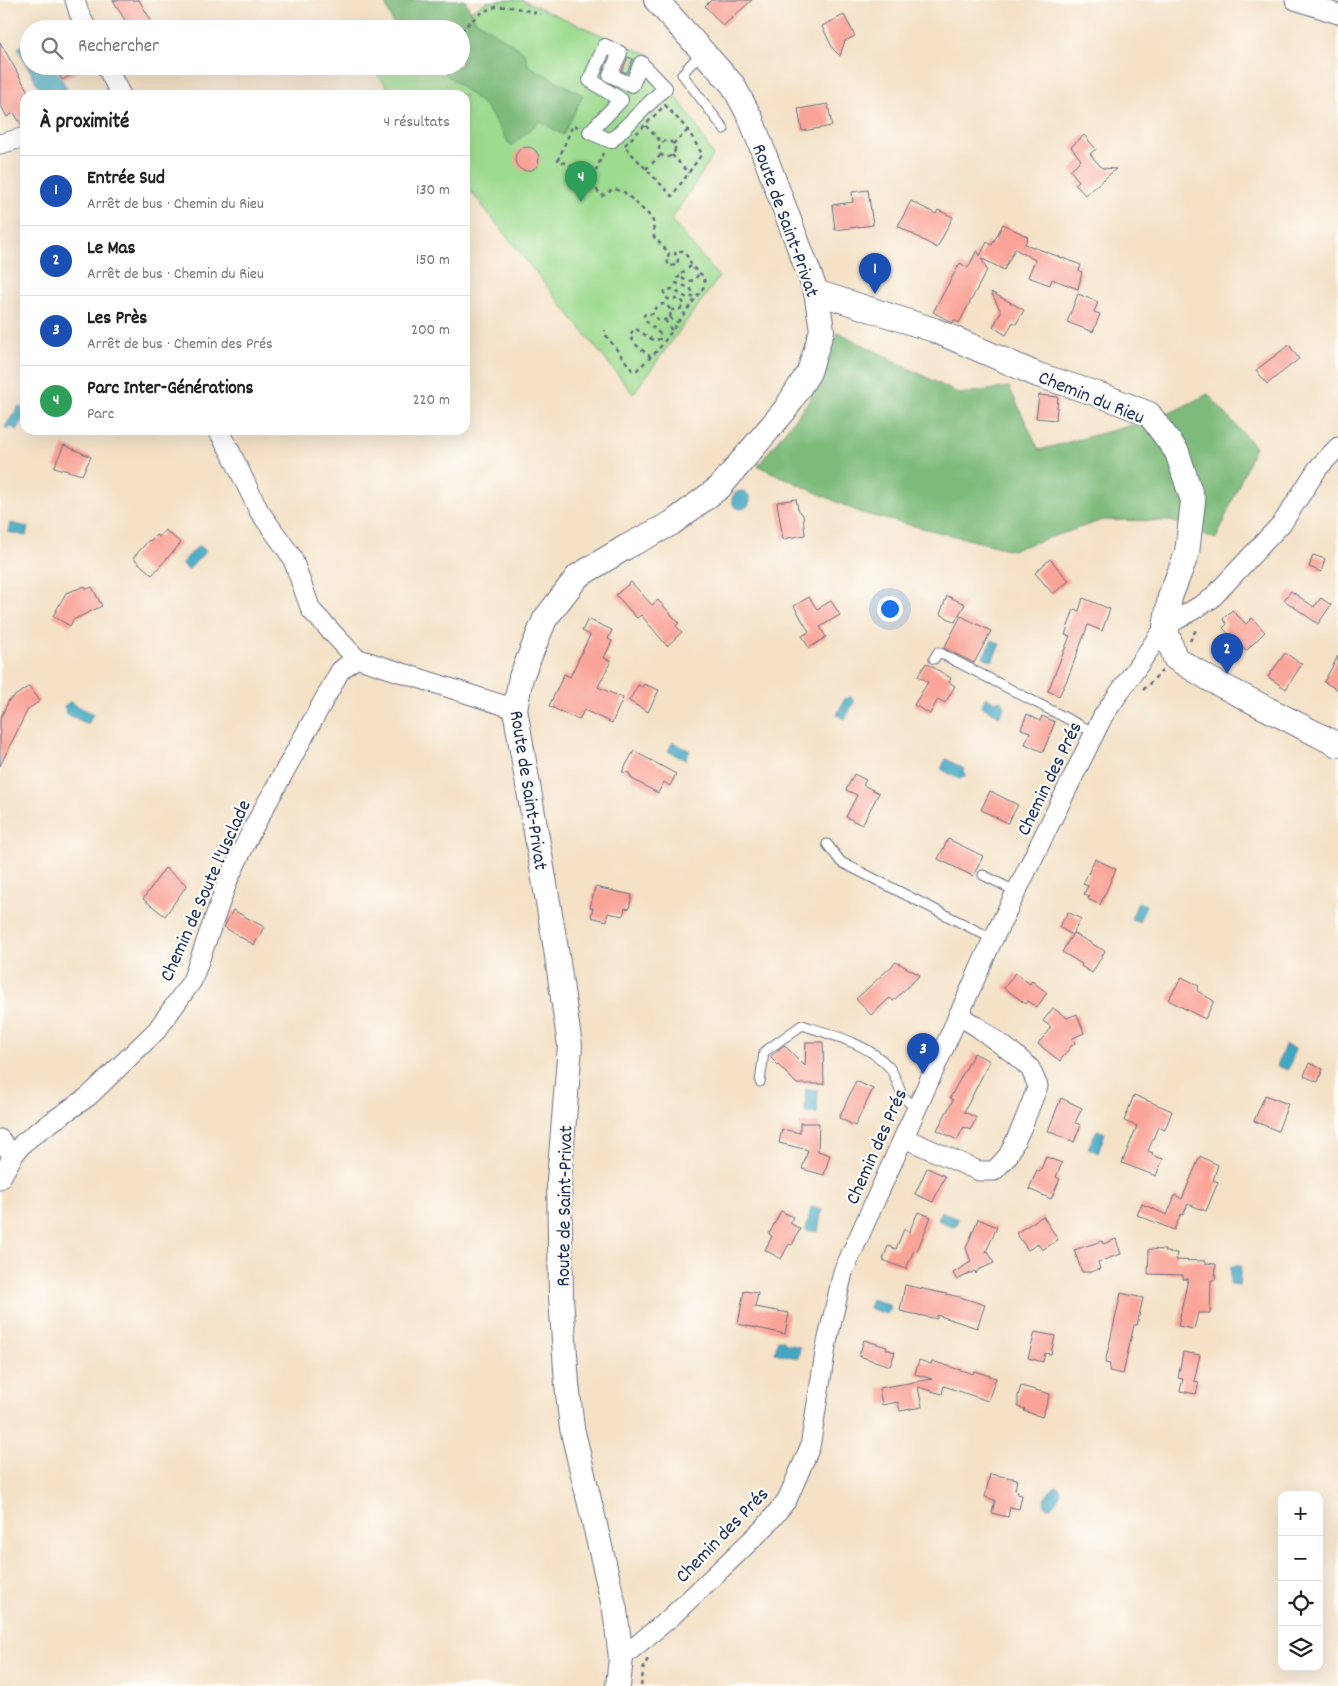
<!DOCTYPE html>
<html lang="fr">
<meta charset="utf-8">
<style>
body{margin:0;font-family:Dekko,sans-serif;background:#f2f2f2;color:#222}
.controls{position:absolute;right:15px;bottom:15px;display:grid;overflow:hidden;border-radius:10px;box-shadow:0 5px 20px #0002}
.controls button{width:45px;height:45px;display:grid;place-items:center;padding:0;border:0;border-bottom:1px solid #e0e0e0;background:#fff;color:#222;font:25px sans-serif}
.you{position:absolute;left:889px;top:608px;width:18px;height:18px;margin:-12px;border:4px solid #fff;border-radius:50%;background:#1a73e8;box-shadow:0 0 0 8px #1a73e833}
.badge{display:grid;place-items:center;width:32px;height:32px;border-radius:50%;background:#b5179e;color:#fff;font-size:16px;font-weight:700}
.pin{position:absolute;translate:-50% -41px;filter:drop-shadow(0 1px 2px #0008)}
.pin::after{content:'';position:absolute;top:26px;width:18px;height:15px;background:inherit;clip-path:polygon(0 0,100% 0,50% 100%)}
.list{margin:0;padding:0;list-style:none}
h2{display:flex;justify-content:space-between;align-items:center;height:65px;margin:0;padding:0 20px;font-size:21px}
h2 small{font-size:16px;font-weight:400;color:#767676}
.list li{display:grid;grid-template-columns:32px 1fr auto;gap:15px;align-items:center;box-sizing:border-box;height:70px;padding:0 20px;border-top:1px solid #e0e0e0}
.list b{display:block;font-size:19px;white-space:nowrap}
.list p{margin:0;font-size:16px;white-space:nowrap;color:#767676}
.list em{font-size:16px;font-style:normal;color:#767676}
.icon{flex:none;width:28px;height:28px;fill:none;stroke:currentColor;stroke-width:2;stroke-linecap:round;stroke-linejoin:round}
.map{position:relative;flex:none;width:1338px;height:1686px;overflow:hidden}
.search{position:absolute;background:#fff;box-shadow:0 5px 20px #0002;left:20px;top:20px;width:450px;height:55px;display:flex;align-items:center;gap:12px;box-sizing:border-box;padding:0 18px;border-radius:28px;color:#767676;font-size:19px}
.panel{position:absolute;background:#fff;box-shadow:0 5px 20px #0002;left:20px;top:90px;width:450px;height:345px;border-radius:15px}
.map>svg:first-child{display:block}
.green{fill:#9ddb8f;stroke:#5c8576}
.forest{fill:#7ebb7a;stroke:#4c756c}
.water{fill:#42a8c2;stroke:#2e6c90}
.building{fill:#faa397}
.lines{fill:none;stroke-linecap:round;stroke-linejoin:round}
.service-casing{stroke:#676d82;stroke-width:11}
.pedestrian-casing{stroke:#676d82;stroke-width:16}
.minor-casing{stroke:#676d82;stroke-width:21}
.tertiary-casing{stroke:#676d82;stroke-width:26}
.path{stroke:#676d82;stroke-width:2.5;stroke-dasharray:4 4;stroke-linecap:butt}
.service{stroke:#fff;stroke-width:9}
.pedestrian{stroke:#fff;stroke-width:14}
.minor{stroke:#fff;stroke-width:19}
.tertiary{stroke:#fff;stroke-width:24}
.labels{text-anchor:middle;stroke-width:4.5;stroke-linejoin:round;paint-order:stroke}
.street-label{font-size:20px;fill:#1b2f5e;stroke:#fdfcf7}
</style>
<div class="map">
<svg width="1338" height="1686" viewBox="0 0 1338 1686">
<rect width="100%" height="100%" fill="#fdfcf7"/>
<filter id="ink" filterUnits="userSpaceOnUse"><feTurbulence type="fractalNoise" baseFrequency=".02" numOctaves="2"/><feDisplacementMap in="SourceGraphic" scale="10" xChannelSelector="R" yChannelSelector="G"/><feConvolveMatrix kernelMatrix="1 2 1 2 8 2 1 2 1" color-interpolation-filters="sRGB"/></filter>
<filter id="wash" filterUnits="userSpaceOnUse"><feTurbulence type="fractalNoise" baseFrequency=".0096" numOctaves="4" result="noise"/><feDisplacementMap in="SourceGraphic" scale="20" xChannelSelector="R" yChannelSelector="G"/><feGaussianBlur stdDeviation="1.12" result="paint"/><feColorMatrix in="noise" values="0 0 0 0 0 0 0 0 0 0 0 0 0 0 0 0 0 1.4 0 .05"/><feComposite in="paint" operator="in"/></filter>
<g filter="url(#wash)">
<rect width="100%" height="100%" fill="#f4e1c6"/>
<polygon class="green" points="509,0 522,0 608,38 651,55 653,67 668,85 695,123 713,156 671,220 719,277 633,394 465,184 465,95 394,95 373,69 377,66 461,66 461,29 440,29 486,2"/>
<g class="forest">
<polygon points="384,0 465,0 475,20 524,52 529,66 583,95 563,135 540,121 511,146 486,107 436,66 461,66 461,29 395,29"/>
<polygon points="838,332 959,394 1009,387 1039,450 1162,417 1208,394 1255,447 1216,539 1171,521 1103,520 1012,550 861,513 758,466 810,399"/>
</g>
<g class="water">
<polygon points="29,42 29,66 55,66 68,92 62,95 43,95 18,48"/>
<polygon points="19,406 25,411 25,418 17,430 10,426 8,429 5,427"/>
<circle cx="741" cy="500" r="9"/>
<polygon points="10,523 28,527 26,536 8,532"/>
<polygon points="199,545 206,551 188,570 181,564"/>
<polygon points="992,640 1000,644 992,661 983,657"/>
<polygon points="849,697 851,697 854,702 845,719 837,715 845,698 847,699"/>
<polygon points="986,697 996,702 999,700 1002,701 1005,706 1000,716 981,706"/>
<polygon points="70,702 93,714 88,724 65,713 66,711 64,706"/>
<polygon points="673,742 690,751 685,760 668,751"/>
<polygon points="946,759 964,769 963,772 965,773 965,777 959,779 941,769"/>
<polygon points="1138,902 1146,905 1139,922 1131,919"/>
<polygon points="1285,1045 1296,1049 1288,1070 1277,1066"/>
<polygon points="806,1089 818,1090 817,1113 805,1113"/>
<polygon points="1097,1130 1105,1133 1098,1153 1088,1148"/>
<polygon points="811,1207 822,1209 818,1232 806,1230"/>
<polygon points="941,1211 958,1219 955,1227 938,1220"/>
<polygon points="1231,1266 1241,1266 1239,1285 1230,1284"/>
<polygon points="872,1299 889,1305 891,1309 886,1314 869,1308"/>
<polygon points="778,1339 784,1340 784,1343 800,1347 798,1358 775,1353"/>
<polygon points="1057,1486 1060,1488 1061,1493 1051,1507 1048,1508 1045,1506 1044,1500 1053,1487"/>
</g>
<g id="blocks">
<g class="building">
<polygon points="113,0 139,0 152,22 140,29 130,29"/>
<polygon points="711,0 752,0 723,26 705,6"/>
<polygon points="844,15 855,36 845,41 840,56 833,49 822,26"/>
<polygon points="0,42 30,95 25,95 25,126 22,126 14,113 7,117 0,104"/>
<polygon points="628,57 633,59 627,73 622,71"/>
<polygon points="55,66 88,66 62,80"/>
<polygon points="828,104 832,126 802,131 798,109"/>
<polygon points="1084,135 1096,149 1090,154 1102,168 1116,169 1085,195 1075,184 1079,181 1070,170 1081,160 1071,147"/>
<circle cx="527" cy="159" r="12"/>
<polygon points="868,190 873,225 835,230 832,205 853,202 852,192"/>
<polygon points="911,201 936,214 938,210 953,217 937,248 898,226"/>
<polygon points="1003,224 1028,237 1025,244 1081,265 1079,271 1082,272 1078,289 1052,279 1050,285 1028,277 1035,260 1015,249 1004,270 981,258 987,270 959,323 954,320 953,323 933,312 960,263 968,268 977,250 980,256 987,242 992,245"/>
<polygon points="991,292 1024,310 1016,324 1013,322 1006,335 993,327 1001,312"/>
<polygon points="1078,294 1098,302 1094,312 1100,314 1093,332 1067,322"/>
<polygon points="1289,345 1299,359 1267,384 1256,370"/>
<polygon points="1039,395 1058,397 1056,420 1036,418"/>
<polygon points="64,445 91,457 82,475 54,467"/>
<polygon points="796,499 798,509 803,515 805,535 783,539 777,502"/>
<polygon points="165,530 181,543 152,575 133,558 149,540 150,541 156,535 159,537"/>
<polygon points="1313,555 1325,559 1321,572 1309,567"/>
<polygon points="1050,559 1069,581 1053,594 1035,573"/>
<polygon points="631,582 652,605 658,600 679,623 676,626 682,632 667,646 641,615 637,618 616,595"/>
<polygon points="85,586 87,589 92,587 102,606 73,620 70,626 53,616 66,593"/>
<polygon points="1291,591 1314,607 1321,598 1331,605 1318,624 1284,600"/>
<polygon points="947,596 965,604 955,622 940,614"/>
<polygon points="809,597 817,609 831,601 840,615 820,627 826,637 809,648 802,636 809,632 794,606"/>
<polygon points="1083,598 1110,609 1102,631 1088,625 1067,680 1059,696 1048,691 1070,636 1065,635 1074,609 1079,611"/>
<polygon points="1232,610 1246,624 1252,618 1265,632 1246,651 1223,628 1227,624 1223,619"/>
<polygon points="961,616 991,631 974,663 944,648"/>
<polygon points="588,619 612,630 608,639 612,641 604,658 611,661 598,687 623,698 612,723 584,710 579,720 549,706 564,674 570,677 590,635 582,631"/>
<polygon points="1285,653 1302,664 1286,689 1268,677"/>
<polygon points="1338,656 1338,690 1324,682"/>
<polygon points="926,663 951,678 949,682 955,686 945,703 938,699 930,714 914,705 928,682 918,676"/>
<polygon points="644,684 659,690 648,712 629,701 638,685 642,687"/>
<polygon points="29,686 40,701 28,709 0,766 0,719 9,700"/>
<polygon points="1027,714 1040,721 1042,716 1055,722 1043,752 1025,744 1030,732 1021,729"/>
<polygon points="634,751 676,774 670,786 664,782 658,793 632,779 629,773 622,772"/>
<polygon points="854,774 866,780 863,785 879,793 862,825 846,817 857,795 846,790"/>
<polygon points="990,791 1018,805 1008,823 981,810"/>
<polygon points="948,839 983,856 973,876 938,859"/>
<polygon points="1095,859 1116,869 1100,905 1088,899 1090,896 1084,894 1088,886 1083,884"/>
<polygon points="165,868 187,885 165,916 143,899"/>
<polygon points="595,887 632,895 629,909 625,908 623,916 608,913 607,921 591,917 593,908 590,908"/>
<polygon points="233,910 264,927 254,945 224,927"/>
<polygon points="1068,912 1081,919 1072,935 1059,927"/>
<polygon points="1073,933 1105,951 1092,973 1081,966 1082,964 1062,952"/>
<polygon points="896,962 920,975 893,1001 890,998 871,1015 856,999"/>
<polygon points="1015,973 1030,984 1032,981 1047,993 1037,1007 1028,1001 1026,1004 1004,988"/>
<polygon points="1182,977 1199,986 1197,991 1214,1001 1205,1019 1168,1000"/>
<polygon points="1053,1008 1067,1018 1077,1014 1084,1033 1073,1038 1075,1044 1071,1046 1060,1061 1038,1044 1051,1027 1043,1021"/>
<polygon points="806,1042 823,1042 824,1084 797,1084 770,1057 784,1045 805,1066"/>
<polygon points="974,1053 990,1061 964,1112 977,1118 970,1130 964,1127 957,1140 937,1130 953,1100 950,1098"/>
<polygon points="1309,1063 1323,1069 1318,1082 1304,1076"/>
<polygon points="856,1081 873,1089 855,1126 839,1118"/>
<polygon points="1134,1095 1172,1111 1165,1130 1158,1127 1148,1151 1153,1153 1152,1155 1163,1159 1156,1176 1122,1163 1137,1126 1124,1121"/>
<polygon points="1265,1095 1288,1104 1278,1131 1254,1121"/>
<polygon points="1061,1098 1082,1108 1075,1123 1081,1125 1074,1142 1048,1131"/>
<polygon points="800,1123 819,1123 818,1151 830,1155 824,1175 802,1169 808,1150 779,1143 782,1129 800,1133"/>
<polygon points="1200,1156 1218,1165 1213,1180 1218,1182 1206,1211 1188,1204 1183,1215 1181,1214 1174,1230 1137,1215 1142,1204 1167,1215 1175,1195 1182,1199"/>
<polygon points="1046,1157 1062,1163 1056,1177 1060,1179 1051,1199 1029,1189 1037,1170 1040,1171"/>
<polygon points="927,1168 945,1176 933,1202 915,1194"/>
<polygon points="781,1211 793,1217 790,1223 800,1229 792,1245 789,1244 781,1259 765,1250 772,1236 769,1234"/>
<polygon points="918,1212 931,1217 917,1251 914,1250 906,1269 883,1260 888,1246 896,1249 904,1229 909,1232"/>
<polygon points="1043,1216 1058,1240 1042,1250 1038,1244 1028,1250 1016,1233"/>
<polygon points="978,1219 997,1227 986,1252 988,1251 994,1263 978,1270 976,1274 975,1271 957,1280 953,1273 971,1262 966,1248"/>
<polygon points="1116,1239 1121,1254 1098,1262 1100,1269 1090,1272 1082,1272 1074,1250 1102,1241 1103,1244"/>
<polygon points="1149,1249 1165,1250 1164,1252 1177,1253 1176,1260 1205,1261 1205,1263 1216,1264 1215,1280 1211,1280 1210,1313 1198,1313 1194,1329 1178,1326 1188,1279 1183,1279 1183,1275 1148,1274"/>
<polygon points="905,1285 960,1297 985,1305 977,1328 937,1315 937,1319 900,1311"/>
<polygon points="744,1291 758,1293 755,1307 789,1313 785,1334 738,1324"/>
<polygon points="1121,1293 1143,1298 1137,1325 1134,1325 1123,1374 1109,1371 1110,1364 1105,1363"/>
<polygon points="1035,1332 1055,1336 1051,1354 1045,1353 1043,1362 1028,1358"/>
<polygon points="864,1340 887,1347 886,1349 895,1352 890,1366 859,1356"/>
<polygon points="1183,1352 1200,1355 1194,1381 1199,1382 1196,1394 1180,1391 1183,1379 1178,1378"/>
<polygon points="919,1360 931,1364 932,1361 973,1374 974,1371 996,1378 988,1401 944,1386 942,1394 918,1387 922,1407 900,1411 898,1402 882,1405 879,1388 932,1379 915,1374"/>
<polygon points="1021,1386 1050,1394 1042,1417 1024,1411 1025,1409 1018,1407 1018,1396"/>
<polygon points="990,1474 1017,1479 1015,1490 1018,1491 1017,1494 1022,1495 1019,1509 1010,1507 1008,1517 992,1513 995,1500 985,1497"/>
</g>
</g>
</g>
<g filter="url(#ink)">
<use href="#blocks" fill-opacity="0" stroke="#676d82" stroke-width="1"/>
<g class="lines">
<g class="service-casing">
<g id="service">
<polyline points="701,53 682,74 724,129"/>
<polyline points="934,659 938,652 1095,733"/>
<polyline points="827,844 841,862 993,939"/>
<polyline points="983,875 1017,892"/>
<path d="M760 1082 764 1052 802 1025C830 1034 869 1044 889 1067 897 1076 899 1094 907 1101 909 1103 914 1105 917 1107"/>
</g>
</g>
<g class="pedestrian-casing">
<polygon id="pedestrian" points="605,46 620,53 610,75 632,85 641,63 665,88 611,141 590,132 621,100 590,80"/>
</g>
<g class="minor-casing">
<g id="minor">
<polyline points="75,0 79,13 87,29"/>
<polyline points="1295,0 1338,14"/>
<polyline points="106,66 121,95"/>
<polyline points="0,144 25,137"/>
<polyline points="218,430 231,453 259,511 292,557 311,610 356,658 515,709"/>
<polyline points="904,1138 979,1171 994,1171 1008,1156 1021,1129 1038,1086 1030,1068 1014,1054 979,1028 958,1015"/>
<polyline points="0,1139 13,1156"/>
<polyline points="0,1179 13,1156 23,1143 37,1132 89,1096 157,1030 192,981 228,880 252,830 340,671 356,658"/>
<polyline points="621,1658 671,1617 765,1527 787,1500 810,1447 826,1347 843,1272 993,939 1103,716 1165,627 1211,599 1283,522 1318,468 1338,447"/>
</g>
</g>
<g class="tertiary-casing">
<g id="tertiary">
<polyline points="816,292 934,330 1038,375 1106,397 1149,414 1177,452 1193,501 1187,553 1170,597 1165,627 1175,658 1211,680 1338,745"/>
<polyline points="618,1686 621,1658 615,1610 572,1428 567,1384 561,1297 559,1180 570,1046 556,949 515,709 521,677 545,619 578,576 626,547 672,523 720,487 785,410 809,372 822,330 816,292 751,119 733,85 656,0"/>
</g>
</g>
<g class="path">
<path d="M461 31C491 0 500 4 541 14"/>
<polygon points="665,105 688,130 702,154 672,196 624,146"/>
<polyline points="646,126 662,143"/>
<polyline points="578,127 573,125 558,160 594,176 603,153"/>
<circle cx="667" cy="149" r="8"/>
<polyline points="673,144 688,130"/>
<polyline points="672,155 689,173"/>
<polyline points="646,169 661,155"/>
<polyline points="594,176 591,183 602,196 614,189 624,192 648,214 653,221 654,237 669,253 667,260 669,266 677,265 678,259 675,254 676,251 683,251 690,260 691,266 703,276 705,283 703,288 658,350 637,370 632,370 605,334 605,330"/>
<polyline points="691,266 682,273 683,279 689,281 695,280 699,273"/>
<polyline points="671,310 680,309 684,305 683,302 679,299 668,299 664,295 665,291 672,289 687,298 692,297 694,294 690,288 676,283 677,278 681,276"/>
<polyline points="670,317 673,321 678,322"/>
<polyline points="665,320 672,331"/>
<path d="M651 357 635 344 630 336 633 330 636 329 653 340 660 339V334L645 320 644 315 647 313 653 314 657 319 665 320 670 317 671 310 665 304C658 304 654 308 653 314"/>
<polyline points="1190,641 1197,628"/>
<polyline points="1143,690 1162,671"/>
<polyline points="641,1686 644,1666 648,1659"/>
</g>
<use href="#service" class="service"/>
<use href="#pedestrian" class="pedestrian"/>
<use href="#minor" class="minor"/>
<use href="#tertiary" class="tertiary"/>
</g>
</g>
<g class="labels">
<g class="street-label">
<text transform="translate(787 220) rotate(70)" y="7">Route de Saint-Privat</text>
<text transform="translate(1092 396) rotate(22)" y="7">Chemin du Rieu</text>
<text transform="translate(1048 778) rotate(-64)" y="7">Chemin des Prés</text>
<text transform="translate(530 790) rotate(81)" y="7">Route de Saint-Privat</text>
<text transform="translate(204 890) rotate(-66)" y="7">Chemin de Soute l'Usclade</text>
<text transform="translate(875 1146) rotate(-66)" y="7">Chemin des Prés</text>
<text transform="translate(563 1206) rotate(-89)" y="7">Route de Saint-Privat</text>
<text transform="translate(721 1534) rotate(-46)" y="7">Chemin des Prés</text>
</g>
</g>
</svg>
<div class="controls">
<button>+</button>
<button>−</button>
<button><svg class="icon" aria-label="locate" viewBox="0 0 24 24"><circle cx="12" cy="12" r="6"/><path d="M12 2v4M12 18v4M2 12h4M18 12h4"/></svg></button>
<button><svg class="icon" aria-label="layers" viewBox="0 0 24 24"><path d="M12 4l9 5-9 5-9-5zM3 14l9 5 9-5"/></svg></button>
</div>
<div class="you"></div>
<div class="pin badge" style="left:875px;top:294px;background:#1a4fb4">1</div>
<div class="pin badge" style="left:1227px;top:674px;background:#1a4fb4">2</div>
<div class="pin badge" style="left:923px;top:1074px;background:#1a4fb4">3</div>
<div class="pin badge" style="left:581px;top:202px;background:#2e9e5b">4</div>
<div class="search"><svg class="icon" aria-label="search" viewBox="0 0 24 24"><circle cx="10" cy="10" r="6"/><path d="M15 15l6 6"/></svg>Rechercher</div>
<section class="panel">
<h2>À proximité<small>4 résultats</small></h2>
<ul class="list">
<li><span class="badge" style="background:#1a4fb4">1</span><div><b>Entrée Sud</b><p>Arrêt de bus · Chemin du Rieu</p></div><em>130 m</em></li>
<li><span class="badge" style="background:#1a4fb4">2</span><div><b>Le Mas</b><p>Arrêt de bus · Chemin du Rieu</p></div><em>150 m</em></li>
<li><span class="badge" style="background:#1a4fb4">3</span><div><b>Les Près</b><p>Arrêt de bus · Chemin des Prés</p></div><em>200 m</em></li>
<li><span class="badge" style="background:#2e9e5b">4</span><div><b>Parc Inter-Générations</b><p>Parc</p></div><em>220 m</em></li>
</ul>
</section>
</div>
